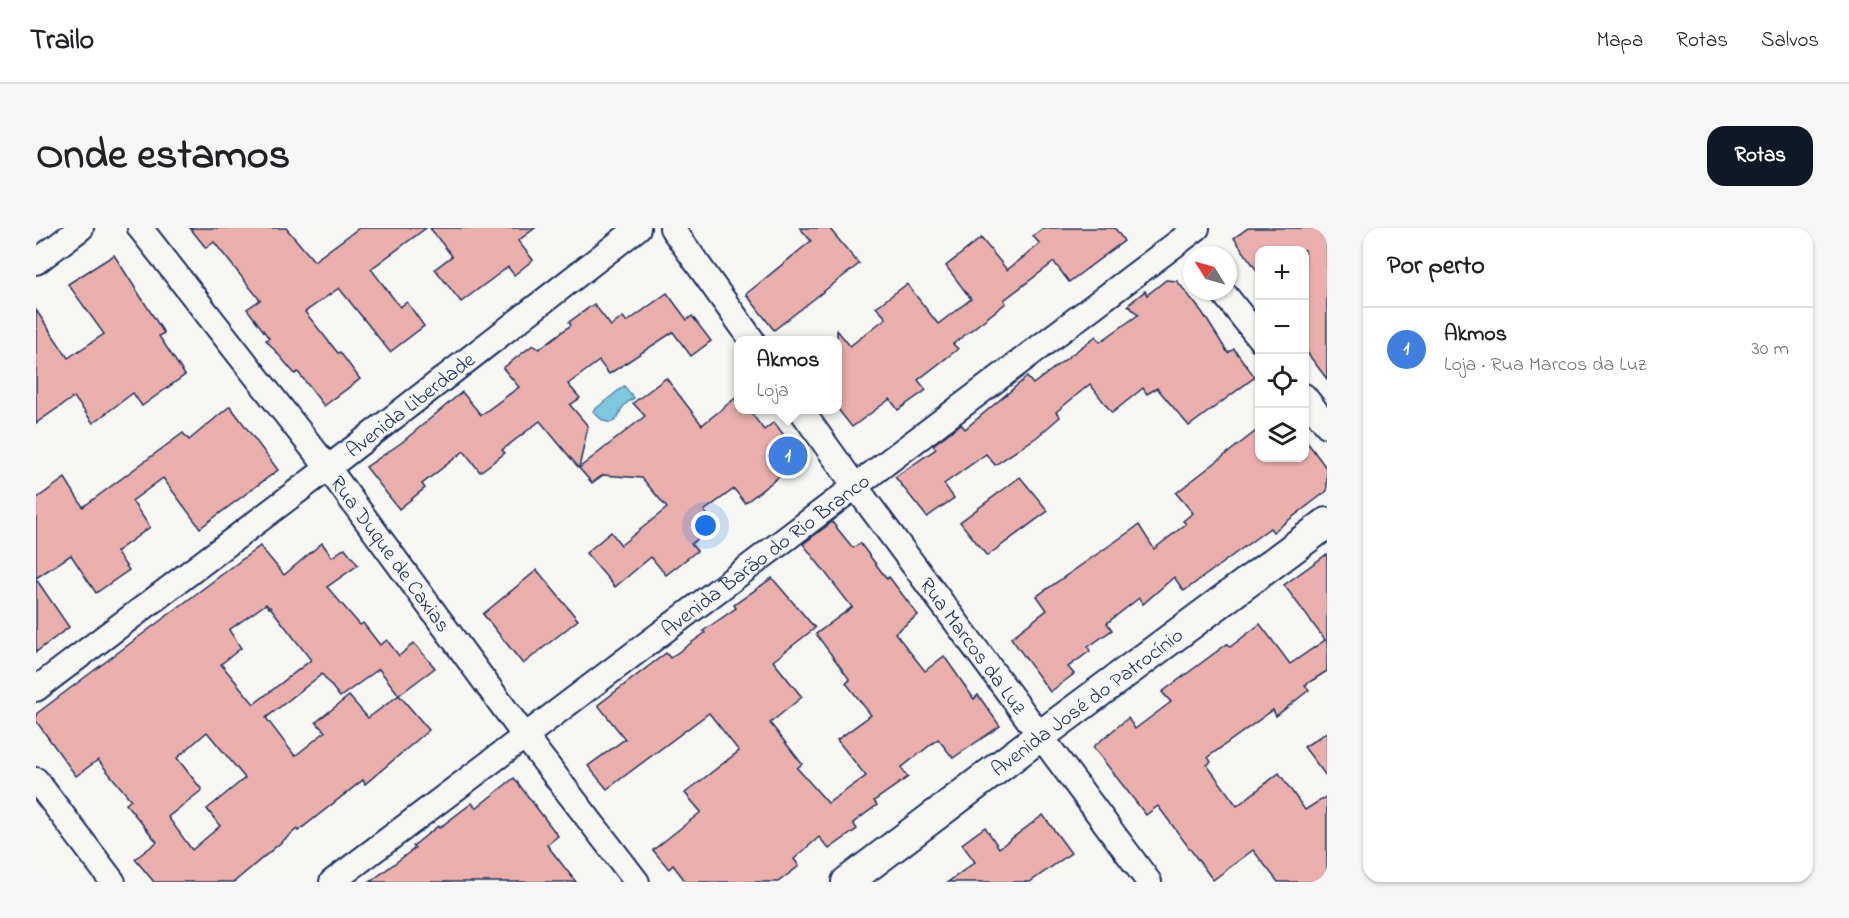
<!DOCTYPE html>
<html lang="pt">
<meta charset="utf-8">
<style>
body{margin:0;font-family:"Indie Flower",sans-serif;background:#f6f6f6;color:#202124}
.controls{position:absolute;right:18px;top:18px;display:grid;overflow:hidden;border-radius:12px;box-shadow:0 2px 4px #0004}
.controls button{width:54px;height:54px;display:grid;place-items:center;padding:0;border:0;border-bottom:2px solid #e0e0e0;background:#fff;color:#202124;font:30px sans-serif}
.compass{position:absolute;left:1147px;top:18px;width:54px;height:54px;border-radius:50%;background:#fff;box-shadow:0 2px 4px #0004;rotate:307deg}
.you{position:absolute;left:670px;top:298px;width:21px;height:21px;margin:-15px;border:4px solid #fff;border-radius:50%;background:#1a73e8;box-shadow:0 0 0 9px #1a73e833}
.badge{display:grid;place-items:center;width:39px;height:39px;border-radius:50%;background:#111827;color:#fff;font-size:20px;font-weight:700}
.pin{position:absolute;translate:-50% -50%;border:3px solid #fff;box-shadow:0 2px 6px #0006}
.popup{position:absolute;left:698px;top:108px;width:108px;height:78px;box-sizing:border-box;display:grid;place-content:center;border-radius:12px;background:#fff;filter:drop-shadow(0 2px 4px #0005);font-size:20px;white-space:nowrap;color:#757577}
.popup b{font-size:22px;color:#202124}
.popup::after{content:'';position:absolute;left:50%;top:100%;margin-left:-12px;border:12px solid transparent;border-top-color:#fff}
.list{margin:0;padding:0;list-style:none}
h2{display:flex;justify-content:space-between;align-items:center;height:78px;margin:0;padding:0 24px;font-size:26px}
h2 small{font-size:20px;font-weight:400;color:#757577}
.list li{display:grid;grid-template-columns:39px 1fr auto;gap:18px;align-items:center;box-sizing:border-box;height:84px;padding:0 24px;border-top:2px solid #e0e0e0}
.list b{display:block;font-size:22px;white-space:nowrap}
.list p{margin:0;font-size:20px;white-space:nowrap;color:#757577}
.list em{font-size:20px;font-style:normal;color:#757577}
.icon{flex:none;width:33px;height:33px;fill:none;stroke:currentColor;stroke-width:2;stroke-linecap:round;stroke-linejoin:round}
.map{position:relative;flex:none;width:1291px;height:654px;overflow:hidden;border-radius:18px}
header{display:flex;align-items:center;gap:36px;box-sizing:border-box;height:84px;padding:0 30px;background:#fff;border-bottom:2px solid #e0e0e0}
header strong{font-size:28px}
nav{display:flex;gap:33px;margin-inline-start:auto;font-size:21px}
.intro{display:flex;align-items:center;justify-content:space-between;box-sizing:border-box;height:144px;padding:0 36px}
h1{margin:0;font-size:42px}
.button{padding:15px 27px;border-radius:18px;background:#111827;color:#fff;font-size:21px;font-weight:700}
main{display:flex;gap:36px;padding:0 36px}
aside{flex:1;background:#fff;border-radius:18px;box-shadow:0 2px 4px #0004}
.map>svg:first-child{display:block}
.water{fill:#7ec7de;stroke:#568aab;stroke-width:1.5}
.building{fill:#eaafac;stroke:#1b2f5e;stroke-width:1.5;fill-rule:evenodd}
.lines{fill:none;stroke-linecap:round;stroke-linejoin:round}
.minor-casing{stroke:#1b2f5e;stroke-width:28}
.tertiary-casing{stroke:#1b2f5e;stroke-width:34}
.minor{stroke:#f6f6f2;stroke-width:24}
.tertiary{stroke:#f6f6f2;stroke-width:30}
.labels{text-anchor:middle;stroke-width:4.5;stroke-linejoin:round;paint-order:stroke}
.street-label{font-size:21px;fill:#1b2f5e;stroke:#f6f6f2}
</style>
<header>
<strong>Trailo</strong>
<nav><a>Mapa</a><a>Rotas</a><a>Salvos</a></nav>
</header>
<div class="intro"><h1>Onde estamos</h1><a class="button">Rotas</a></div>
<main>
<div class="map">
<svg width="1291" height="654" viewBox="0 0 1291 654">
<rect width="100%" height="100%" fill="#f6f6f2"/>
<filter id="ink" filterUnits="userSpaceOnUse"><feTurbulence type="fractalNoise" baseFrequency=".0167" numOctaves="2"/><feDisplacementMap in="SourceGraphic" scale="12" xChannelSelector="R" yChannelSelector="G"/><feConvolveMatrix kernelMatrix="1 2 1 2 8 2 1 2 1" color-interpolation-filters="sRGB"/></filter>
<g filter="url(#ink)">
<path class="water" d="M588 158 598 170C594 172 589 176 586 180 584 183 584 186 582 189 574 201 563 190 557 183Z"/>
<g class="building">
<polygon points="154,0 250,0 278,33 323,0 390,0 335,41 364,79 371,74 388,98 354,124 303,60 269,84 302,125 304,124 324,151 288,178 262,144 259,146 230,112 233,110 211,81 224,72 178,14 170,20"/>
<polygon points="394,0 499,0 482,13 497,32 478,47 472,39 425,74 399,41 416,28"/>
<polygon points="764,0 793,0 823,36 738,102 710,66 775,13"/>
<polygon points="1007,0 1079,0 1088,13 1033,54 1018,34 968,72 970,75 917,116 922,121 882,152 890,162 862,182 854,171 816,199 801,180 801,102 814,118 850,90 840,79 871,56 902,96 935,71 910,38 945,10 971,42 1004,16 997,8"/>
<polygon points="1212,0 1291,0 1291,151 1269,122 1269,22 1224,22 1224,47 1198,10"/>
<polygon points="78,27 128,105 123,108 149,147 106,178 97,165 57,195 38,169 0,195 0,82 32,130 68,106 32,56"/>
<polygon points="1130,52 1141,53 1166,84 1192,125 1198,121 1219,149 1153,198 1121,160 1111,166 1107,160 1076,185 1054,156 1020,184 1024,189 1001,209 959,237 950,226 908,256 918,270 891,289 859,249 900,221 897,217 925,196 929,201 991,149 997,156 1060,108 1064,114 1102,87 1092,77 1109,63 1111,67"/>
<polygon points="631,65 651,92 656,88 675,113 655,128 637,104 573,146 563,133 532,156 544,170 534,177 552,198 543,240 504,193 466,222 469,225 444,244 428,223 386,256 389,260 363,281 330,239 365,215 426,164 445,187 483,159 467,140 497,117 503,121 535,97 533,94 558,76 575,98 587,89 591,94"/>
<polygon points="630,150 666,197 702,168 702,182 713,182 728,202 738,194 766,231 709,275 698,261 668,283 680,297 655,316 661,323 630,347 615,329 579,359 550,325 575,304 585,317 631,280 606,250 567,247 556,255 543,240 609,188 597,175"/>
<polygon points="194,178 242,242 164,300 127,250 96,273 114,299 80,324 93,342 60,365 35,327 0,350 0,271 29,250 47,279 147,205 153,212"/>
<polygon points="1224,200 1224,230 1269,230 1269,211 1291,241 1291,263 1237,304 1234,300 1148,363 1138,349 1107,376 1103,370 1071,395 1076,402 1052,419 1054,423 1032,439 1038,446 1014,464 975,410 1011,382 1001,368 1103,297 1118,321 1150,296 1147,293 1157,285 1140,265"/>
<polygon points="984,249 1012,283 951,328 924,294"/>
<polygon points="796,294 817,320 824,315 851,351 853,349 882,387 859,405 889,443 908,428 938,471 942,467 964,498 917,530 902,511 865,540 872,549 838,573 841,577 817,595 821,601 793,621 783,609 758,631 763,638 742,654 650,654 637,637 633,641 617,622 665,584 649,565 703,523 673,485 571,561 552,538 589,511 562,477 630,425 634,430 669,405 667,403 700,380 698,377 736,350 779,400 737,433 766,469 734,495 766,536 761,540 792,575 830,548 801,512 835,487 810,455 814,452 780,406 816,379 767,316"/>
<path d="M286 315 296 329 309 320 322 337 291 359 324 397 327 395 344 417 351 412 363 428 378 415 399 440 363 467 393 502 329 556 327 552 262 603 261 601 198 654H118L99 631 121 614 90 576 95 572 62 532 40 548 0 493V486L224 318 248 347ZM230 376 233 380 234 379 275 432 218 476 185 436 205 420 193 402ZM343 441 363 467 332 490 313 468 280 494 289 504 259 528 230 490 286 446 304 469ZM171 504 209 550 171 581 184 598 156 622 132 589 166 562 141 530Z"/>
<polygon points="1291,326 1291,443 1269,457 1273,462 1240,488 1237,482 1172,529 1175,534 1171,537 1201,578 1243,545 1269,582 1291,568 1291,654 1242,654 1217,622 1177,652 1122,578 1110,587 1057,519 1092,490 1099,501 1135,474 1126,464 1191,416 1194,419 1224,396 1254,436 1289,412 1248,357"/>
<polygon points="501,342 542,392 487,436 447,386"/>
<polygon points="0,351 33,399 0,424"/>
<polygon points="1291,504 1291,549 1268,519"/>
<polygon points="478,550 522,608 511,617 540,654 334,654 379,620 377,618 402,598 403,600 436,575 440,580"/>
<polygon points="1007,587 1035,625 994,654 912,654 939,634 926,616 949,599 963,620"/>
</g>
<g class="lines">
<g class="minor-casing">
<g id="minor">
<path id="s1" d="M104 0 292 240 488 507 601 654"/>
<polyline points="636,0 716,112"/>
<polyline points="0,34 45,0"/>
<polyline points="1186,63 1224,111"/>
<polyline points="1268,168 1291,197"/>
<path id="s2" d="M765 182 819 258 1113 654"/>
<path id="s3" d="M0 461 292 240 602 0"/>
<polyline points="0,552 77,654"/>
<path id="s4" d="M296 654 1161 0"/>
</g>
</g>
<g class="tertiary-casing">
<g id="tertiary">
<path id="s5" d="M811 654 1004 508 1291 295"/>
</g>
</g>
<use href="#minor" class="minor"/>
<use href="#tertiary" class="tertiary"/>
</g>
</g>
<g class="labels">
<g class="street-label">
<text dy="7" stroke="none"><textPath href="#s3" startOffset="470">Avenida Liberdade</textPath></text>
<text dy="7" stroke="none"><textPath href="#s1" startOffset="411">Rua Duque de Caxias</textPath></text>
<text dy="7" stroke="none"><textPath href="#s4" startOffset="543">Avenida Barão do Rio Branco</textPath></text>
<text dy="7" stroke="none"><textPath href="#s2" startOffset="292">Rua Marcos da Luz</textPath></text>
<text dy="7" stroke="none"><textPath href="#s5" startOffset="300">Avenida José do Patrocínio</textPath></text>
</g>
</g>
</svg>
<div class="controls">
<button>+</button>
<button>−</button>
<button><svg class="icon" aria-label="locate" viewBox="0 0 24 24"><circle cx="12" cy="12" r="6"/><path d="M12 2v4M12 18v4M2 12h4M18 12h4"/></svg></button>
<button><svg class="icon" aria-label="layers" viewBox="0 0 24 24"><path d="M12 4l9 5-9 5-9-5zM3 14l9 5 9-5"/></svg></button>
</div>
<svg class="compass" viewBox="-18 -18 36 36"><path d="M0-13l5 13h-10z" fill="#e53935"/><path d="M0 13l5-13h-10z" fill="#757577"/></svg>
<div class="you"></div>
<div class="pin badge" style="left:752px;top:228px;background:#3f7fe0">1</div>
<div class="popup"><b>Akmos</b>Loja</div>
</div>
<aside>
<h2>Por perto<small></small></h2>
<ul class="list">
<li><span class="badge" style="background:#3f7fe0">1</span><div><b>Akmos</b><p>Loja · Rua Marcos da Luz</p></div><em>30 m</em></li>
</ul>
</aside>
</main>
